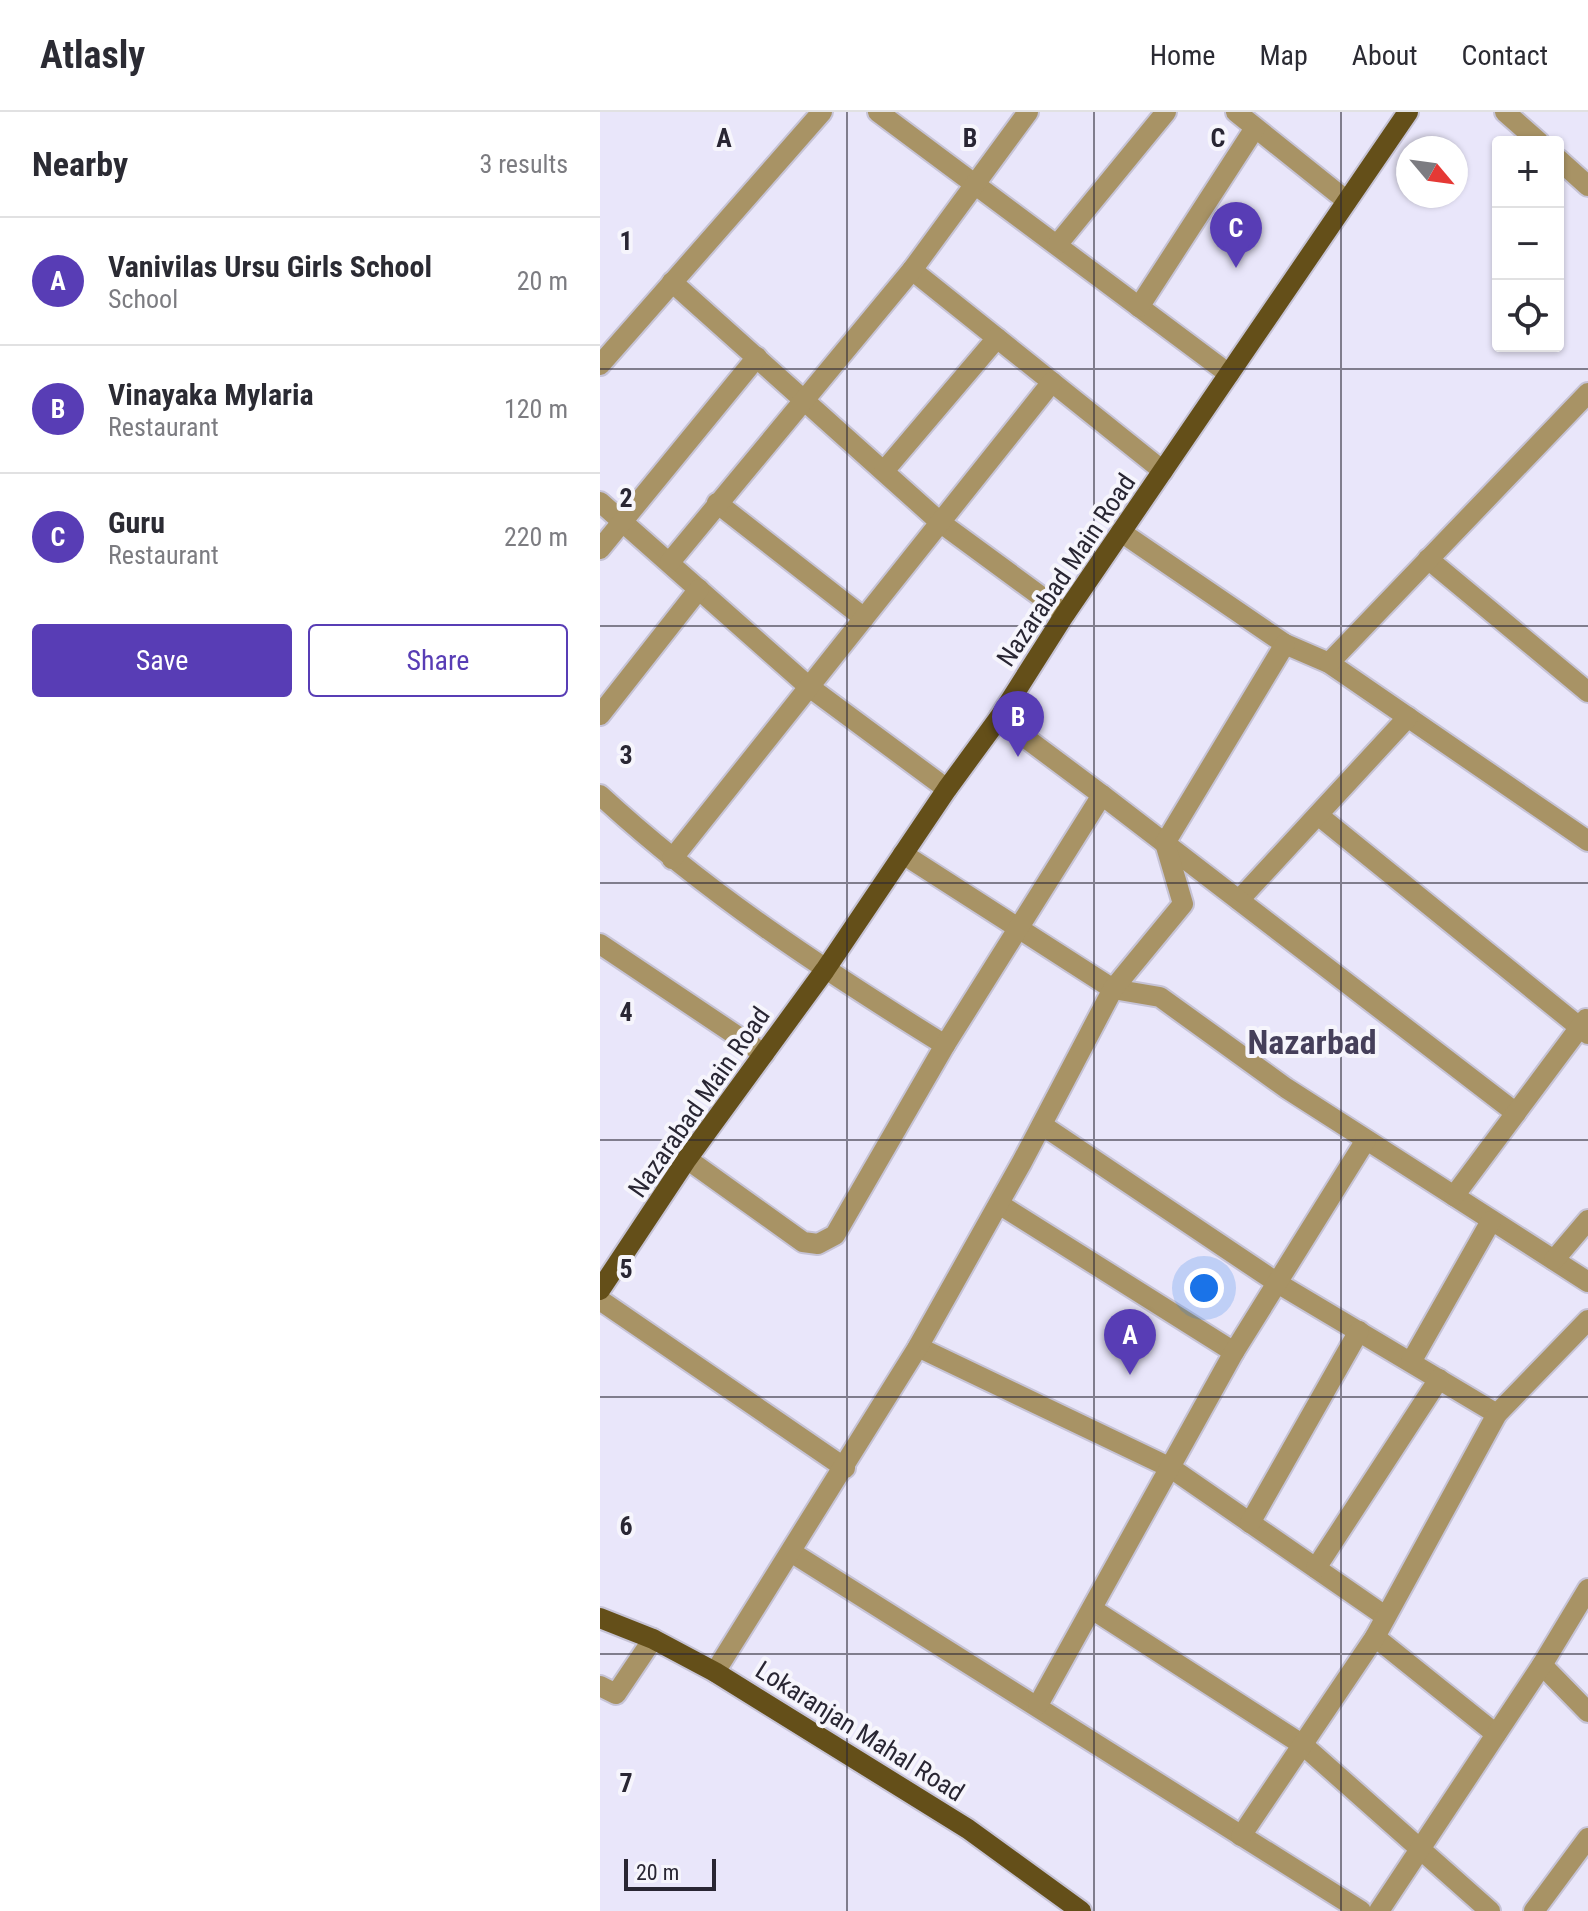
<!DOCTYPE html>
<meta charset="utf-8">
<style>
body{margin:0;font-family:"Roboto Condensed",sans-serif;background:#f7f7f7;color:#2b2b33}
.controls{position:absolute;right:24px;top:24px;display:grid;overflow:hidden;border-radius:8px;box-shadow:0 2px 6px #0004}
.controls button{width:72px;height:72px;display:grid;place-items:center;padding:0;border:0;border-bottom:2px solid #e1e1e2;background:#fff;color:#2b2b33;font:40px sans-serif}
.compass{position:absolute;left:796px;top:24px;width:72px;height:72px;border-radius:50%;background:#fff;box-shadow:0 2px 6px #0004;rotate:119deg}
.scale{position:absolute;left:24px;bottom:20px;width:92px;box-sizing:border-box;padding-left:8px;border:4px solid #292633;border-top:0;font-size:22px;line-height:28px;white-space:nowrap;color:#292633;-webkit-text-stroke:6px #f6f5fc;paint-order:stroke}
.you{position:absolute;left:604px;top:1176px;width:28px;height:28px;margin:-20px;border:6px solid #fff;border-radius:50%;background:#1a73e8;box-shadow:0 0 0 12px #1a73e833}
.badge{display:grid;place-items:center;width:52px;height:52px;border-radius:50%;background:#583db5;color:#fff;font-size:26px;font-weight:700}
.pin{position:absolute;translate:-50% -66px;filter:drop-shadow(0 2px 4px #0008)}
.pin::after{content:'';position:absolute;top:42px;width:28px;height:24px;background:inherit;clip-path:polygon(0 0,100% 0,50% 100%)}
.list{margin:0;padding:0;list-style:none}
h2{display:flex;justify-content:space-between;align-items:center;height:104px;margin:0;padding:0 32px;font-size:34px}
h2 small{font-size:26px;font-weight:400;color:#7c7c81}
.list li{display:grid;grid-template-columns:52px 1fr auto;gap:24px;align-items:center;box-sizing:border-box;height:128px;padding:0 32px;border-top:2px solid #e1e1e2}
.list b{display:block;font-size:30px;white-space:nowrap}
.list p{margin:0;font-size:26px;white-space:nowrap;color:#7c7c81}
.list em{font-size:26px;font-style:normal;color:#7c7c81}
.actions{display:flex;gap:16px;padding:24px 32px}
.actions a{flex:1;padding:18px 0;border:2px solid #583db5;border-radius:8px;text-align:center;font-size:28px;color:#583db5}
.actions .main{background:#583db5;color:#fff}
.icon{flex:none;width:44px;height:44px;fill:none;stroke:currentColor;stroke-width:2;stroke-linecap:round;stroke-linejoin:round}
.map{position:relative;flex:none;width:988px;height:1799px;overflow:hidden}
header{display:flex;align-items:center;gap:48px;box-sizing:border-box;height:112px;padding:0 40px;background:#fff;border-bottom:2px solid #e1e1e2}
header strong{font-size:38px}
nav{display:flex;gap:44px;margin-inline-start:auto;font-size:28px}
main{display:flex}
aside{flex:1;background:#fff}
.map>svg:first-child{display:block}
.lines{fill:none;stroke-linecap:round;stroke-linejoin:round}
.minor-casing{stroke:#c6c3d6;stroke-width:24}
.major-casing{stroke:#c6c3d6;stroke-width:24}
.minor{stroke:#a89365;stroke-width:20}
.major{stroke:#644f19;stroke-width:20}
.grid{fill:none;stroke:#292633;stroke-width:2;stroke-opacity:0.55}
.labels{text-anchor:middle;stroke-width:8;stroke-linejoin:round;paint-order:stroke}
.street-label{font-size:26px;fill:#292633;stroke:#f6f5fc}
.district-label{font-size:34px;font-weight:bold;fill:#453f5a;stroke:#f6f5fc}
.grid-label{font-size:26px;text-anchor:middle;font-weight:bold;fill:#292633;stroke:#f6f5fc;stroke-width:8;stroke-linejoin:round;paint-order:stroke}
</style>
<header>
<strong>Atlasly</strong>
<nav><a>Home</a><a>Map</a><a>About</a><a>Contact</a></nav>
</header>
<main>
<aside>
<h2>Nearby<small>3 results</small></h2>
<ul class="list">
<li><span class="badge">A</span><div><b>Vanivilas Ursu Girls School</b><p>School</p></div><em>20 m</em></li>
<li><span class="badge">B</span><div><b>Vinayaka Mylaria</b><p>Restaurant</p></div><em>120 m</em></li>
<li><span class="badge">C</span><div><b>Guru</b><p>Restaurant</p></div><em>220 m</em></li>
</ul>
<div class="actions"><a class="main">Save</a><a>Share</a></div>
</aside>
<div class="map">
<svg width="988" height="1799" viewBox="0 0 988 1799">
<rect width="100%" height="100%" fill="#e9e6fa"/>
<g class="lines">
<g class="minor-casing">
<g id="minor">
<polyline points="278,0 629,262"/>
<polyline points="636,0 747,89"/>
<polyline points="905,0 939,30"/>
<polyline points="958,47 988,74"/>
<polyline points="457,133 566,0"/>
<polyline points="312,158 563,359"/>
<polyline points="72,170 341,411 465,502"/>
<polyline points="539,195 655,16"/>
<polyline points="0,253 222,0"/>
<polyline points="284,359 397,226"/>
<polyline points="0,390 208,574 347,677"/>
<polyline points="117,391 264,506"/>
<polyline points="521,420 685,532 729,551 988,729"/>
<polyline points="0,437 157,245"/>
<polyline points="828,447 988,580"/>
<polyline points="70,450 312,158 428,0"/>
<polyline points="729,551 988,281"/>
<polyline points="0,603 99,477"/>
<polyline points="399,606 502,683"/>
<path d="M0 683C105 780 224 858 345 933"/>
<polyline points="718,703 988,922"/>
<polyline points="303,742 513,877 560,885 686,976 988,1170"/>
<polyline points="72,747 452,270"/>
<polyline points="639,788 808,605"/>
<polyline points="0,832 164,942"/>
<polyline points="442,1013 679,1172 897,1302"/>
<polyline points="87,1047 203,1130 218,1132 235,1123 345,933 502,683 916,1001"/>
<polyline points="854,1084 986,907"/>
<polyline points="399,1092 634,1240"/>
<polyline points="954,1148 988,1108"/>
<polyline points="0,1188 245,1356"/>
<polyline points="318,1235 571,1356 785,1504"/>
<polyline points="811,1250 891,1109"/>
<polyline points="650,1411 759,1219"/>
<polyline points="191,1440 761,1799"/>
<polyline points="716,1456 839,1267"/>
<polyline points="492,1497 703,1633 890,1799"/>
<polyline points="775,1525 896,1622"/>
<polyline points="942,1553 988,1600"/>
<polyline points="115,1560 318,1235 422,1050 513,877 583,792 565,731 685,532"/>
<polyline points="0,1574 16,1582 53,1527"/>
<polyline points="438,1593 634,1240 766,1028"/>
<polyline points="641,1724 775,1525 897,1302 988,1208"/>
<polyline points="779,1799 942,1553 988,1477"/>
<polyline points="934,1799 988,1726"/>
</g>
</g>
<g class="major-casing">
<g id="major">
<polyline points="0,1178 87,1047 225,858 347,677 399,606 465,502 808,0"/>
<polyline points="0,1506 53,1527 115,1560 368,1717 481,1799"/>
</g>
</g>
<use href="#minor" class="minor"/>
<use href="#major" class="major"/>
</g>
<path class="grid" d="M247 0V1799M494 0V1799M741 0V1799M0 257H988M0 514H988M0 771H988M0 1028H988M0 1285H988M0 1542H988"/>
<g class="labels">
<g class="street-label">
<text transform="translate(466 458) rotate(-56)" y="9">Nazarabad Main Road</text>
<text transform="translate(99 990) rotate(-55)" y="9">Nazarabad Main Road</text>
<text transform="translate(260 1619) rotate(32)" y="9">Lokaranjan Mahal Road</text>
</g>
<g class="district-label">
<text x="712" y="942">Nazarbad</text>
</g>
</g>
<g class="grid-label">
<text x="124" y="35">A</text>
<text x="370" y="35">B</text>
<text x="618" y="35">C</text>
<text x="26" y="138">1</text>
<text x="26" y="395">2</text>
<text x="26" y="652">3</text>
<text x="26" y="909">4</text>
<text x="26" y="1166">5</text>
<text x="26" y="1423">6</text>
<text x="26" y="1680">7</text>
</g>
</svg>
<div class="controls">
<button>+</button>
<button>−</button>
<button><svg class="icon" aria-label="locate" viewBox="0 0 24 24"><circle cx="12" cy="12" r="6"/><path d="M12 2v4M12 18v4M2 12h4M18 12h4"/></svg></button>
</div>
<svg class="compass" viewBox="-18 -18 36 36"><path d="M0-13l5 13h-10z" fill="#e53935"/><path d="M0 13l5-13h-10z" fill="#7c7c81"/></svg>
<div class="scale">20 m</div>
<div class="you"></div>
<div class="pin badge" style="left:530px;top:1263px">A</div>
<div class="pin badge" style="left:418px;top:645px">B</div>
<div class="pin badge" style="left:636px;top:156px">C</div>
</div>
</main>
